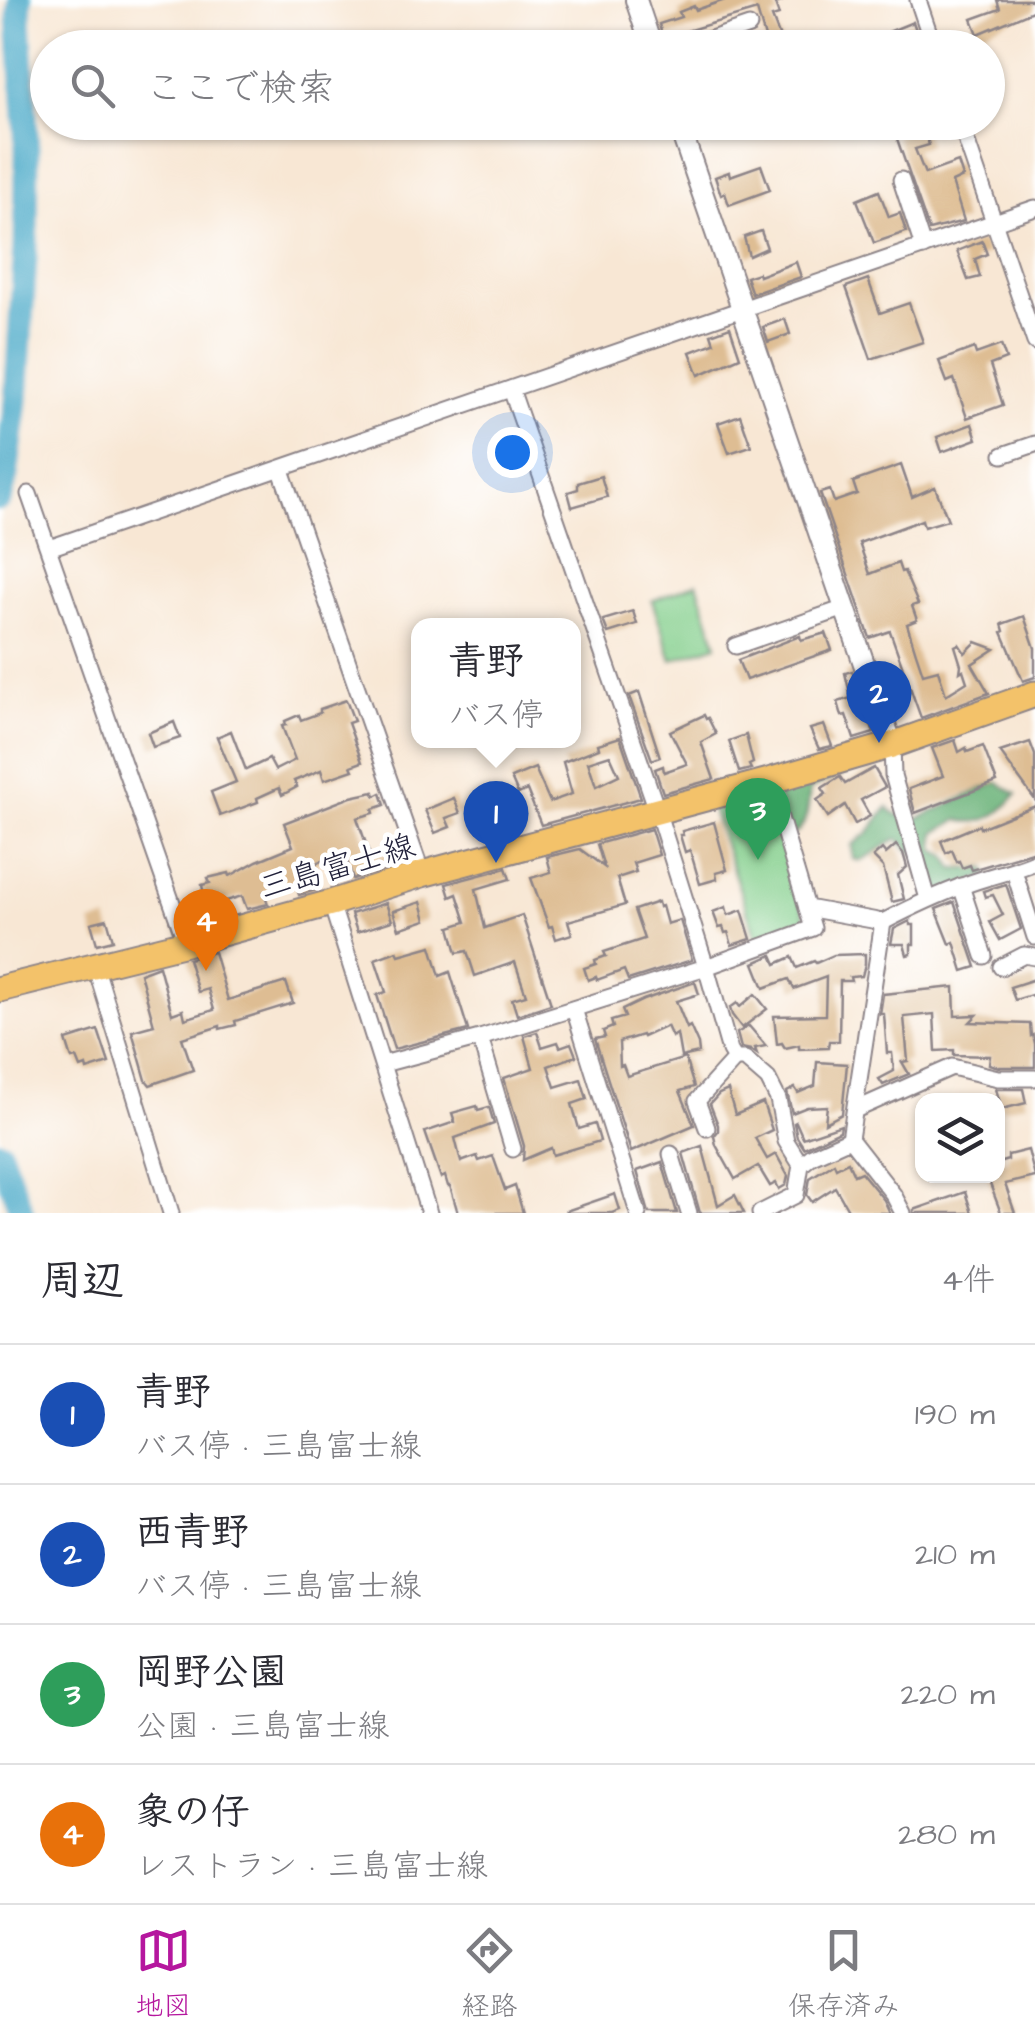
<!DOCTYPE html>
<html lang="ja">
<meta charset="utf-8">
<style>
body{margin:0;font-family:"Architects Daughter","Klee One",sans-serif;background:#f7f7f7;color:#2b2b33}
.controls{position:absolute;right:30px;bottom:30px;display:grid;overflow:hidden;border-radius:20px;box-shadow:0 2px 8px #0004}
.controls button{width:90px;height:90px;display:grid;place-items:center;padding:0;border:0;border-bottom:2px solid #e1e1e2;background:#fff;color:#2b2b33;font:50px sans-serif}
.you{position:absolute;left:512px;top:452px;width:35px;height:35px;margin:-25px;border:8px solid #fff;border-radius:50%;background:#1a73e8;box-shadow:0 0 0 15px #1a73e833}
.badge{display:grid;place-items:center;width:65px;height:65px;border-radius:50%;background:#b5179e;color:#fff;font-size:32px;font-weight:700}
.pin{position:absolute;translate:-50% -82px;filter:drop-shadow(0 2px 5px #0008)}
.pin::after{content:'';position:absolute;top:52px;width:35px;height:30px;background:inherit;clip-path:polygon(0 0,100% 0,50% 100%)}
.popup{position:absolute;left:411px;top:618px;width:170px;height:130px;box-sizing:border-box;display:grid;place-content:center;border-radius:20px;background:#fff;filter:drop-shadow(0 2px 8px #0005);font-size:32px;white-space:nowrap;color:#7c7c81}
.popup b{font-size:38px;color:#2b2b33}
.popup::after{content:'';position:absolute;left:50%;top:100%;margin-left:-20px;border:20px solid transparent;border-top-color:#fff}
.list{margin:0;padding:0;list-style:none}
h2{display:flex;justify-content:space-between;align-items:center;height:130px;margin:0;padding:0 40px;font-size:42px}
h2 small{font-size:32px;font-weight:400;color:#7c7c81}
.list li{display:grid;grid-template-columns:65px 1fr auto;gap:30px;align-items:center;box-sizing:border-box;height:140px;padding:0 40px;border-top:2px solid #e1e1e2}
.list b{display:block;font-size:38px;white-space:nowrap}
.list p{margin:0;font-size:32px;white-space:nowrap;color:#7c7c81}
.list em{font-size:32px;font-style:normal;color:#7c7c81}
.icon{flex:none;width:55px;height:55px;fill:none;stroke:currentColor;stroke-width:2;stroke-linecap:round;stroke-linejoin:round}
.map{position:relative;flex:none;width:1035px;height:1213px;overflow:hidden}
.search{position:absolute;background:#fff;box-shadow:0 2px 8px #0004;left:30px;right:30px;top:30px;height:110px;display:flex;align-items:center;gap:25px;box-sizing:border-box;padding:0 35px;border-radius:55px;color:#7c7c81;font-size:38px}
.sheet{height:690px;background:#fff}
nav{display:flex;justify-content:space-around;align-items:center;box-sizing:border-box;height:140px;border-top:2px solid #e1e1e2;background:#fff;font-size:28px;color:#7c7c81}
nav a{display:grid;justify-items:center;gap:5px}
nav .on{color:#b5179e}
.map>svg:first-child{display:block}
.green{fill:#84cf8c;stroke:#537864;stroke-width:2.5}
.forest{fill:#6bb278;stroke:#466a5a;stroke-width:2.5}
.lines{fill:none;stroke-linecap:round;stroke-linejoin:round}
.river{stroke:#48a9c7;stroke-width:25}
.building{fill:#debd93;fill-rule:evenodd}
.minor-casing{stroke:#8d8488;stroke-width:19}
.tertiary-casing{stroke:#8d8488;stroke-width:24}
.primary-casing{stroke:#8d8488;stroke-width:29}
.minor{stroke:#fff;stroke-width:15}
.tertiary{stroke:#fff;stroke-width:20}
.primary{stroke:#f3c26a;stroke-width:25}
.labels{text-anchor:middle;stroke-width:9;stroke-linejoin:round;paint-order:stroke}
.street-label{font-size:32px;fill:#22223b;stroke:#fff}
</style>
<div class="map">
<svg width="1035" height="1213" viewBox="0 0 1035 1213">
<rect width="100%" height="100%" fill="#fff"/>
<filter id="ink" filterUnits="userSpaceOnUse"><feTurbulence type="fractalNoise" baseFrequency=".01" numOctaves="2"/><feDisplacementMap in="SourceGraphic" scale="20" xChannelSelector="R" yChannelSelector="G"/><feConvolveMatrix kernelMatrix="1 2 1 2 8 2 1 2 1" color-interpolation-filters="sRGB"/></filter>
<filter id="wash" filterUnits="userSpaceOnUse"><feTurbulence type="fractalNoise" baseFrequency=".0048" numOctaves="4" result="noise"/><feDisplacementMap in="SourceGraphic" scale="40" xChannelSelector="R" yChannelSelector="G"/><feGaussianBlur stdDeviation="2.25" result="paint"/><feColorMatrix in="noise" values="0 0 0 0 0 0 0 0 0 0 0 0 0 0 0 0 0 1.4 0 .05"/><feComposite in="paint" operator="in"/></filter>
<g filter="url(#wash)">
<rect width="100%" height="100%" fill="#f8e7d4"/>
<g class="green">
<polygon points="697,583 717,645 672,660 652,601"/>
<polygon points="765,788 805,917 797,928 758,943 710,803"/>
</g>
<g class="forest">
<path d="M853 769 810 789C807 809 810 826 789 837L774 785Z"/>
<path d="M997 782 1017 794C1002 813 985 827 958 820L935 833V850L947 856 954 869 986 868 988 875 939 895 922 861 897 839 861 861 853 859 852 845 868 833 888 807 892 812 913 821Z"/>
</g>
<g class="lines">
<g class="river">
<polyline points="0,498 6,476 16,401 26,243 27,150 19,19 20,0"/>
<polyline points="0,1152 22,1213"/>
</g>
</g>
<g id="blocks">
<g class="building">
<polygon points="725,0 780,0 781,2 775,4 779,15 772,17 784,48 768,48 757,10 663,38 659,24 681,17 679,12 694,6 696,10"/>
<polygon points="997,0 1035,0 1035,10 978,34 972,19 1000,9"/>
<polygon points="913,22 920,41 904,48 880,48 876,37"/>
<polygon points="911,126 913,133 924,129 929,145 915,149 925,174 958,162 963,177 952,182 964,221 929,230 896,136 902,135 900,130"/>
<polygon points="761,165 770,190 729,205 725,193 721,195 715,177 729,172 730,176"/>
<polygon points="879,191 889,217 900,213 906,232 874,243 857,200"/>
<polygon points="761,231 767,248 749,256 744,237"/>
<polygon points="982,241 987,254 975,259 980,277 968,280 957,251"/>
<polygon points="796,262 801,277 752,294 746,277 758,273 759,276"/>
<polygon points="868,279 880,313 909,303 923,342 871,359 846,287"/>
<polygon points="785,319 790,334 768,342 763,327"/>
<polygon points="730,327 740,357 699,375 690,352 714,343 711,334"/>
<polygon points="1001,345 1006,359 990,365 1003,405 967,418 954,379 947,382 939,361 974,348 976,354"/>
<polygon points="740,415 751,446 729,453 718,423"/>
<polygon points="972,424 977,439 942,452 937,437"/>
<polygon points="901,465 912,497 935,487 948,520 924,527 922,520 859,543 870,574 898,563 901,572 904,571 918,604 912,606 917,620 907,624 916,653 923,674 938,670 946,695 967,682 963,670 960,672 961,665 955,646 959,644 965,653 976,642 995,649 972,664 989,693 921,718 890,631 870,638 820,493 830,490 834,502 857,494 853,482"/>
<polygon points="601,476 607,497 572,507 568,492 578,489 578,483"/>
<polygon points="633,611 637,624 608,633 603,620"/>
<polygon points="1024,616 1035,648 1035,677 1023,681 1002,632 1004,631 1002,624"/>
<polygon points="826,633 832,650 746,680 738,660 800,636 801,640"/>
<polygon points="852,671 874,733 854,739 846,715 842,716 838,702 851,698 845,673"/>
<polygon points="639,692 660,757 652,760 629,696"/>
<polygon points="346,700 354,721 348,723 362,762 351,766 353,770 324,780 321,770 294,781 297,787 282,795 279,788 257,798 258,802 220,816 211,792 236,782 217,737 231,731 246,770 269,759 275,770 295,760 282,726 286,725 285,721 299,715 301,720 320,713 320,709"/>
<polygon points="704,715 706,719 708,718 716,734 701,742 714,779 663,793 655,769 663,766 664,772 687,764 670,731"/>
<polygon points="174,722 180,738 153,747 148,733"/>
<polygon points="824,725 832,746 819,749 810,729"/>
<polygon points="746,735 753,763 749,765 751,769 739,772 729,741"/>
<path d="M620 737 641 798 541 825 527 790 518 794 511 778 535 768 550 802 572 794 563 762 599 748 598 744ZM610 755 619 775 596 786 588 762Z"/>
<polygon points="955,740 959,752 966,748 967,752 983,746 997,782 915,813 909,789 943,776 932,748"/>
<polygon points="1030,742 1035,755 1035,800 1000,752"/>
<polygon points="874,768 885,787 861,800 870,816 855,824 845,805 828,817 817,800 826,794 822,788 840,777 845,784"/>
<polygon points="374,792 375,796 381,793 385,805 373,809 374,813 357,818 371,858 401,848 406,862 353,879 344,852 309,866 316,890 299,895 296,884 264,892 268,904 247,909 242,896 216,904 220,916 209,919 202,885 210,883 208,878 229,873 230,876 257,861 293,846 284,823 351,797"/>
<polygon points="454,798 460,813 446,818 450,827 435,833 425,810"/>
<polygon points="1035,806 1035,851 972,870 970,865 962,868 959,861 957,862 952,850 946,853 941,841 979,825 980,828"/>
<polygon points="714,822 727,870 716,873 717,879 700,884 690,850 685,852 680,835 683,835 682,831"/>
<polygon points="651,829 659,855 633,863 636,872 617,878 625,905 568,921 572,934 556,939 552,926 549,927 531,878 551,872 547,857 580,849 604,867 597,844"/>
<polygon points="896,845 903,853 907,867 898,875 904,899 892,902 883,867 873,857 882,849 886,854"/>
<polygon points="506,868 510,879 476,889 485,928 522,915 551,1004 517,1015 512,999 526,995 515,962 475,976 467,951 457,953 450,927 466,922 457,894 450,897 446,884"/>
<polygon points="1006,884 1021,929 1000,940 990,922 1003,915 993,895 985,897 983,891"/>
<polygon points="421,902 426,920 399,929 393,911"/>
<polygon points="658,902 659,907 662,906 667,924 680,920 692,960 628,980 624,970 597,980 596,977 588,980 584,968 596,964 595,960 606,956 604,952 644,939 634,910"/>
<polygon points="954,902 976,967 963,971 954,942 950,944 936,909"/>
<polygon points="386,903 392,921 357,932 351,914"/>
<polygon points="726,907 728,915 742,910 751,939 732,945 728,932 725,933 723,927 719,928 713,912"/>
<polygon points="107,919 113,940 97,944 91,923"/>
<polygon points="910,921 910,925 914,925 914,944 911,944 911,954 907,955 904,944 891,944 894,929"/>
<polygon points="431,946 440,976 450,972 468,1030 394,1049 377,995 386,992 375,959 397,951 399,955"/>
<polygon points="214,952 228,1000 286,982 293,1003 235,1021 236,1025 220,1029 220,1026 182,1038 193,1070 150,1085 146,1080 132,1031 154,1025 140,973 159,966 172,1014 183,1010 185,1019 214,1010 208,989 198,992 188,959"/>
<polygon points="865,954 865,964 862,976 850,977 851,981 840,981 839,1041 829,1041 828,1048 799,1049 799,1045 785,1048 782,1043 777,1044 774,1016 825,1015 826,977 794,989 789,979 764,988 754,963 772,955 776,964 792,957 797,968 814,961 816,963 834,955"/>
<polygon points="1035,979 1035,994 1015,1000 1010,987"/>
<polygon points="695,982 699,994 676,1001 687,1028 690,1026 698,1044 699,1053 681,1057 677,1034 672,1037 667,1026 643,1037 642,1035 619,1042 620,1066 623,1065 627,1076 685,1058 694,1087 680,1091 694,1125 631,1152 595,1039 605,1037 603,1031 613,1027 611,1021 625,1017 622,1010 643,1000"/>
<polygon points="954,987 955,1016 977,1015 970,1022 1030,1024 1031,1036 1033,1035 1035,1044 1035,1067 999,1067 989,1064 990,1056 954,1055 954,1050 936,1051 934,1014 904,1017 908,1061 902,1062 909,1074 883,1085 879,1079 894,1071 892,1053 887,1053 884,1014 880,1014 883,994"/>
<polygon points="755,994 767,1009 742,1028 732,1015 730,1008 737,1003 740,1007"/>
<polygon points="749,1026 766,1046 755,1048 757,1054 751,1050 741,1048 737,1033"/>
<polygon points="98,1030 109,1063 87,1070 86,1066 81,1068 77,1058 72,1059 66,1040"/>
<polygon points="537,1032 542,1047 558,1042 560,1047 571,1043 576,1056 548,1066 555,1087 581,1079 587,1099 572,1104 579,1129 595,1124 600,1141 553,1155 551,1148 523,1160 524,1146 504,1078 533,1068 524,1036"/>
<polygon points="817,1062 847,1064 842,1114 825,1123 827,1106 807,1107 792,1113 787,1092 795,1088 798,1093 815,1086"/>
<polygon points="996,1089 1023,1089 1026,1103 1002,1109"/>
<polygon points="728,1090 735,1115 763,1103 772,1130 755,1138 767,1159 776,1154 788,1176 786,1185 779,1189 776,1183 770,1186 758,1166 735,1179 716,1145 714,1136 718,1131 718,1125 710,1104 719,1094"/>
<polygon points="477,1106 478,1110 489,1107 494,1124 455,1138 461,1162 477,1156 479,1161 493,1156 505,1190 515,1186 523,1213 458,1213 450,1186 448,1186 445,1176 441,1178 425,1132 455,1122 452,1113"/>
<polygon points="796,1122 803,1138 841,1125 840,1131 804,1148 797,1137 794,1123"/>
<polygon points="702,1146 718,1205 735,1195 744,1213 700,1213 683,1153"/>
<polygon points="1028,1150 1035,1177 1005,1184 1015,1213 1001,1213 987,1176 998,1176 998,1163 1008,1160 1008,1155"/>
<polygon points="662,1162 677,1213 649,1213 637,1171"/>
<polygon points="848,1162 854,1175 861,1172 884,1200 890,1213 850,1213 835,1187 812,1202 807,1195 810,1178 834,1163 836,1168"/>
<polygon points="965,1192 972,1213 914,1213 914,1210"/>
<polygon points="615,1194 620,1210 612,1213 567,1213 566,1211"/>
</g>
</g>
</g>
<g filter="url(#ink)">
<use href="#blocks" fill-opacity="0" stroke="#8d8488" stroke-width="2.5"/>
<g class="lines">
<g class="minor-casing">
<g id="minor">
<polyline points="918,0 934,48"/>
<polyline points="685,48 749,26"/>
<polyline points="960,122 1035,342"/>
<polyline points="901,180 923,247"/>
<polyline points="1003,455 1035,444"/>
<polyline points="281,470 422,874"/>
<polyline points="29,494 186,943"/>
<polyline points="49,548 1035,208"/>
<polyline points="736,646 845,608"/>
<polyline points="892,745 893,775 928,899"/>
<polyline points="769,781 807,908 883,922 850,1139 893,1194 903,1213"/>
<polyline points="1014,871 1035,937"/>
<polyline points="961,886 984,956"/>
<polyline points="331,903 429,1213"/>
<path d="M883 922C910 908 937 895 965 885 988 876 1012 872 1035 862"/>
<polyline points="95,965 171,1213"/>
<polyline points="1001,967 1024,955 1035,957"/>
<polyline points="574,1009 638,1213"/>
<polyline points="480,1038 513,1149"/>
<polyline points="383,1064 480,1038 706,967 657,810 511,389"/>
<polyline points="855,1110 952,1067 998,1078 1035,1078"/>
<polyline points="707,1128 697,1101 735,1059"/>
<polyline points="671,1154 689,1213"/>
<polyline points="801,1165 786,1141 778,1099 768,1079 745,1059 735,1059 730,1051 706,967 813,928 807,908"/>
<polyline points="760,1213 796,1195 801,1165 812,1156 850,1139"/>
</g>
</g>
<g class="tertiary-casing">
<g id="tertiary">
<polyline points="636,0 652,48"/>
<polyline points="678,122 892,745"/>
</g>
</g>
<g class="primary-casing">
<polyline id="primary" points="0,989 186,943 331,903 422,874 769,781 892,745 1035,694"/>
</g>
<use href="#minor" class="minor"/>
<use href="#tertiary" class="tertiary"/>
<use href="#primary" class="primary"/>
</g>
</g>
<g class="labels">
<g class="street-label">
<text transform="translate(337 866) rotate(-16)" y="11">三島富士線</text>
</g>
</g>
</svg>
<div class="controls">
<button><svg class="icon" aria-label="layers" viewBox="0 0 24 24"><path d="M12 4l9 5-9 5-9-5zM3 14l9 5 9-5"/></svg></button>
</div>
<div class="you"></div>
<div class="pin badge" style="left:496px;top:863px;background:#1a4fb4">1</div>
<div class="popup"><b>青野</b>バス停</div>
<div class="pin badge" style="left:879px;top:743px;background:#1a4fb4">2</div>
<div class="pin badge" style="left:758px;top:860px;background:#2e9e5b">3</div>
<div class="pin badge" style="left:206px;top:971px;background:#e8710a">4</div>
<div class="search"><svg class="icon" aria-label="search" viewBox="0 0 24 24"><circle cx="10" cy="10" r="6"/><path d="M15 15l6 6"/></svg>ここで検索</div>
</div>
<section class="sheet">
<h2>周辺<small>4件</small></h2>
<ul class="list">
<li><span class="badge" style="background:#1a4fb4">1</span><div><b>青野</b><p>バス停 · 三島富士線</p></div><em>190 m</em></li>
<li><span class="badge" style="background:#1a4fb4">2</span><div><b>西青野</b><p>バス停 · 三島富士線</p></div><em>210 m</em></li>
<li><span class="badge" style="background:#2e9e5b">3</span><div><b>岡野公園</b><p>公園 · 三島富士線</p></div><em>220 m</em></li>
<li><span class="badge" style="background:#e8710a">4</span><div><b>象の仔</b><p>レストラン · 三島富士線</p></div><em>280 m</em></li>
</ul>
</section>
<nav>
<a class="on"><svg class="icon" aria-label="map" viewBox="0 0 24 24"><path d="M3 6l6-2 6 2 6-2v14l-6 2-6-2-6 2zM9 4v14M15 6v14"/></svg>地図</a>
<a><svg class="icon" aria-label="directions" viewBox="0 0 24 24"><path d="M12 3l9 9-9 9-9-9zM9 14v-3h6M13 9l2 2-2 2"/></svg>経路</a>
<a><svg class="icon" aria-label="saved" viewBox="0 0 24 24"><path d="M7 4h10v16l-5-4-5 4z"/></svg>保存済み</a>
</nav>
